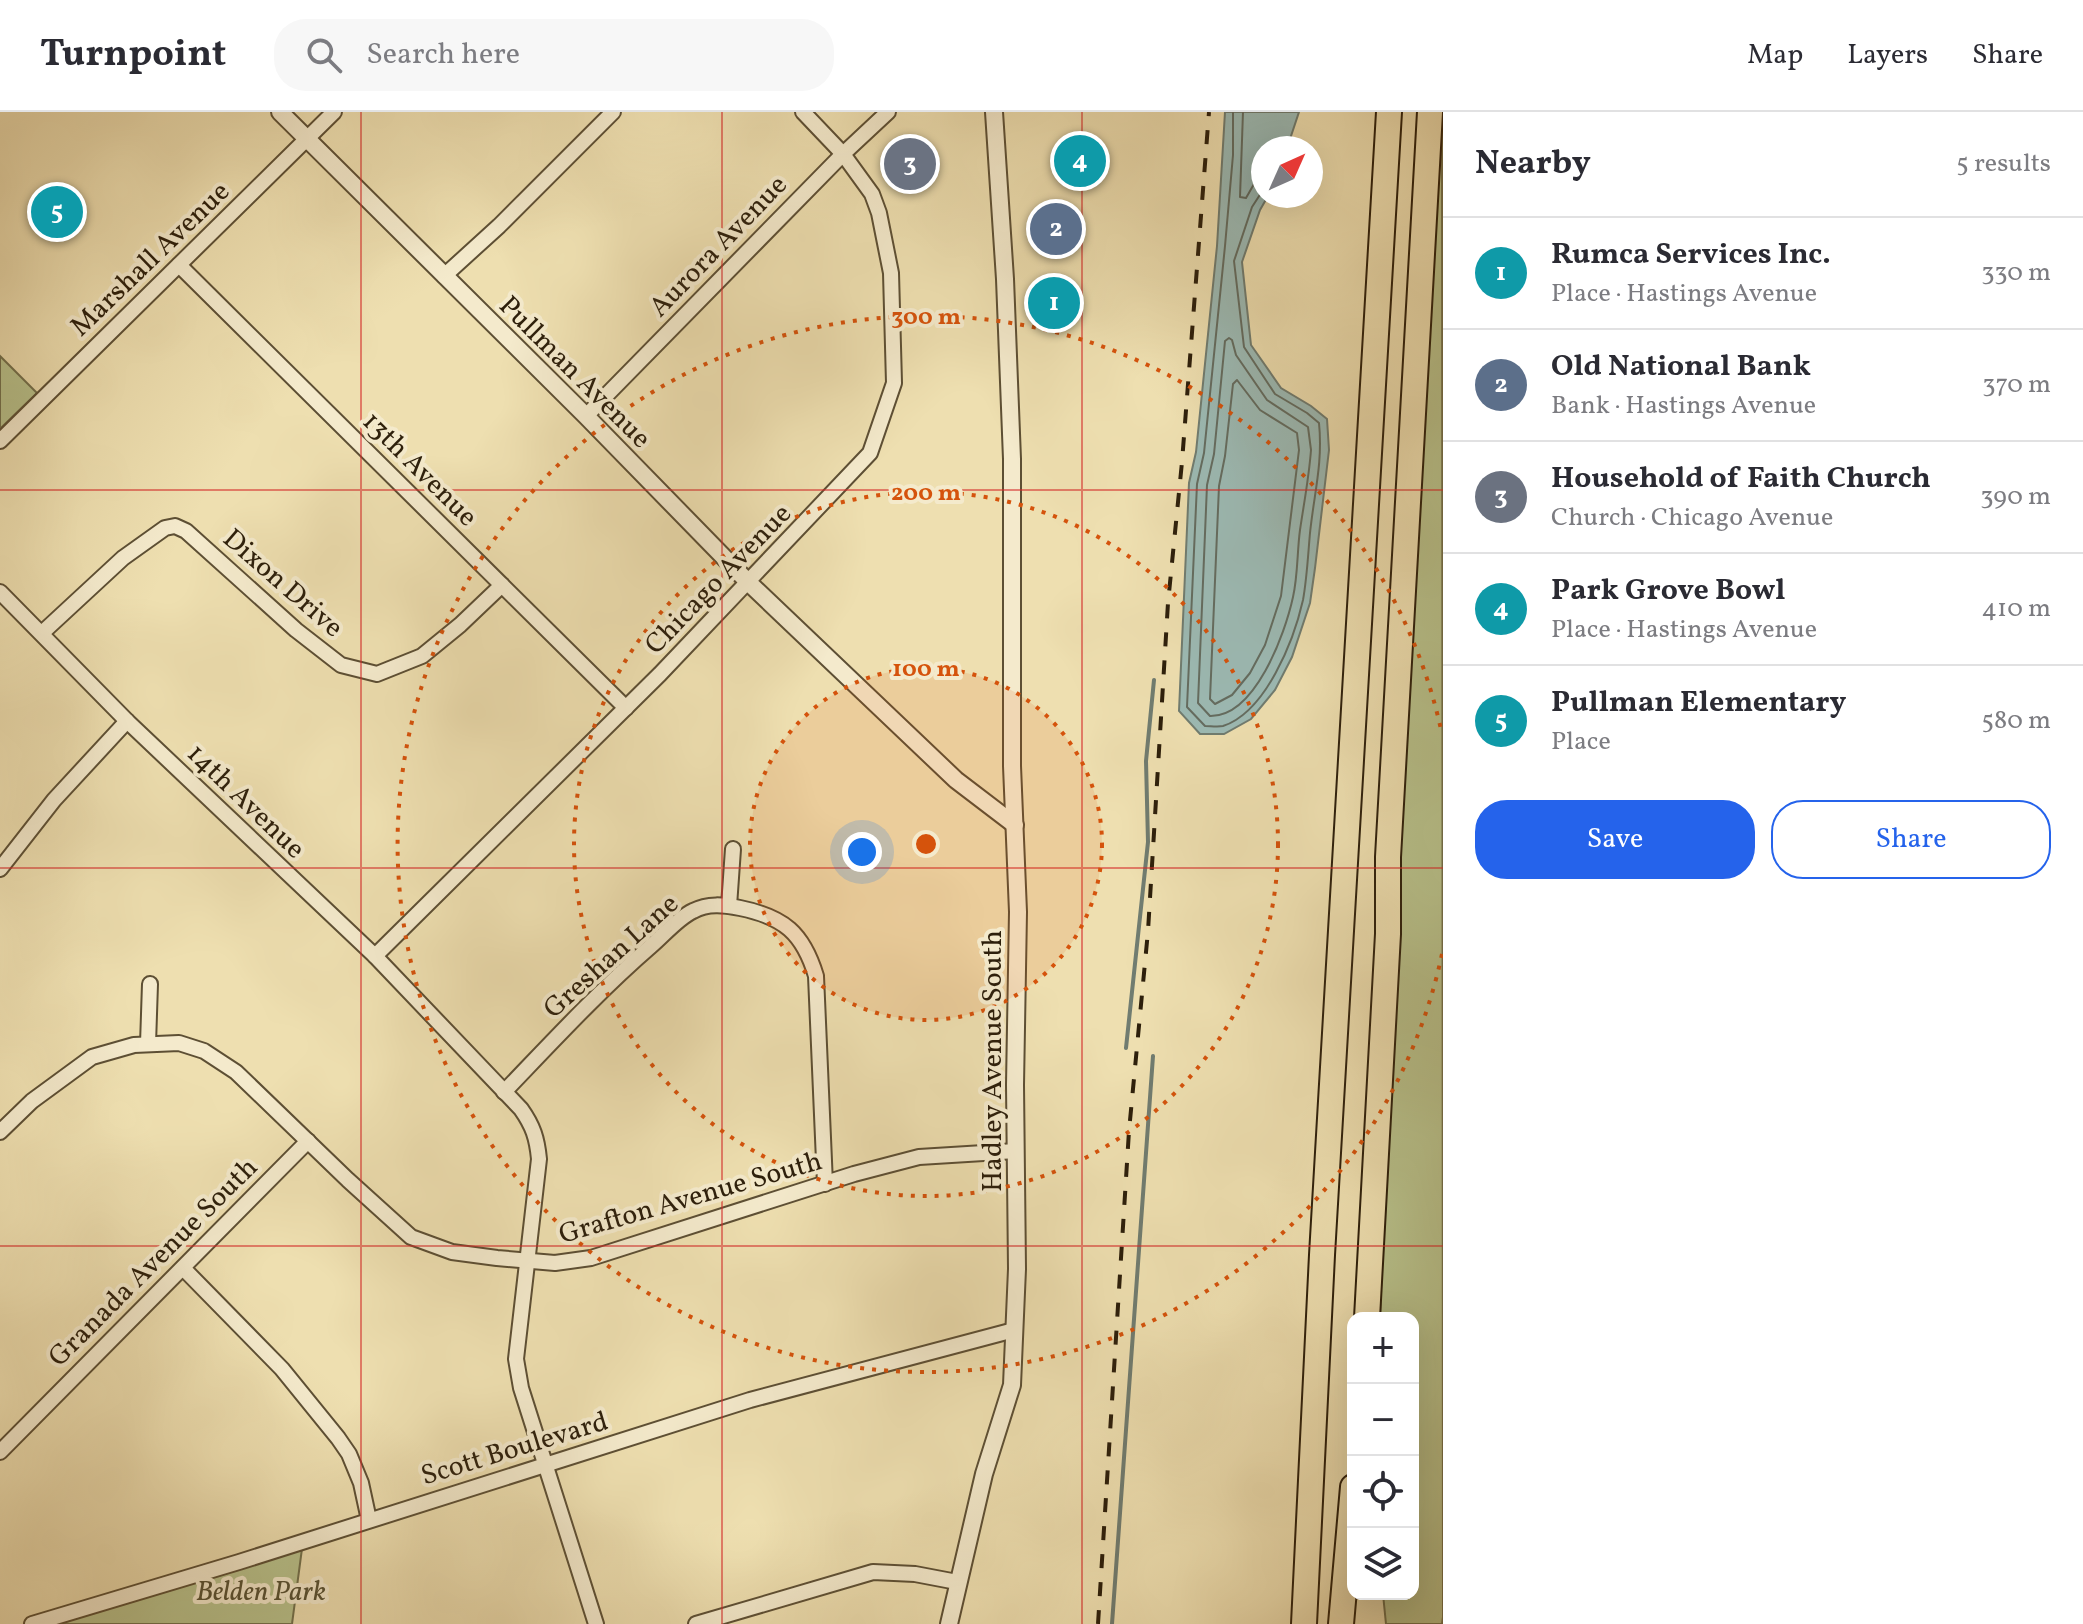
<!DOCTYPE html>
<meta charset="utf-8">
<style>
body{margin:0;font-family:Vollkorn,serif;background:#f7f7f7;color:#2b2b33}
.controls{position:absolute;right:24px;bottom:24px;display:grid;overflow:hidden;border-radius:16px;box-shadow:0 8px 32px #0002}
.controls button{width:72px;height:72px;display:grid;place-items:center;padding:0;border:0;border-bottom:2px solid #e1e1e2;background:#fff;color:#2b2b33;font:40px sans-serif}
.compass{position:absolute;left:1251px;top:24px;width:72px;height:72px;border-radius:50%;background:#fff;box-shadow:0 8px 32px #0002;rotate:45deg}
.you{position:absolute;left:862px;top:740px;width:28px;height:28px;margin:-20px;border:6px solid #fff;border-radius:50%;background:#1a73e8;box-shadow:0 0 0 12px #1a73e833}
.badge{display:grid;place-items:center;width:52px;height:52px;border-radius:50%;background:#2563eb;color:#fff;font-size:26px;font-weight:700}
.pin{position:absolute;translate:-50% -50%;border:4px solid #fff;box-shadow:0 2px 8px #0006}
.list{margin:0;padding:0;list-style:none}
h2{display:flex;justify-content:space-between;align-items:center;height:104px;margin:0;padding:0 32px;font-size:34px}
h2 small{font-size:26px;font-weight:400;color:#7c7c81}
.list li{display:grid;grid-template-columns:52px 1fr auto;gap:24px;align-items:center;box-sizing:border-box;height:112px;padding:0 32px;border-top:2px solid #e1e1e2}
.list b{display:block;font-size:30px;white-space:nowrap}
.list p{margin:0;font-size:26px;white-space:nowrap;color:#7c7c81}
.list em{font-size:26px;font-style:normal;color:#7c7c81}
.actions{display:flex;gap:16px;padding:24px 32px}
.actions a{flex:1;padding:18px 0;border:2px solid #2563eb;border-radius:32px;text-align:center;font-size:28px;color:#2563eb}
.actions .main{background:#2563eb;color:#fff}
.icon{flex:none;width:44px;height:44px;fill:none;stroke:currentColor;stroke-width:2;stroke-linecap:round;stroke-linejoin:round}
.map{position:relative;flex:none;width:1443px;height:1512px;overflow:hidden}
header{display:flex;align-items:center;gap:48px;box-sizing:border-box;height:112px;padding:0 40px;background:#fff;border-bottom:2px solid #e1e1e2}
header strong{font-size:38px}
nav{display:flex;gap:44px;margin-inline-start:auto;font-size:28px}
.search{width:560px;height:72px;background:#f7f7f7;display:flex;align-items:center;gap:20px;box-sizing:border-box;padding:0 28px;border-radius:32px;color:#7c7c81;font-size:30px}
main{display:flex}
aside{flex:1;background:#fff}
.map>svg:first-child{display:block}
.green{fill:#b8c28c;stroke:#72704c;stroke-width:2}
.water{fill:#9cbab4;stroke:#707c70;stroke-width:2}
.lines{fill:none;stroke-linecap:round;stroke-linejoin:round}
.shore{stroke:#646c60;stroke-width:2}
.stream{stroke:#707c70;stroke-width:4}
.minor-casing{stroke:#5d4f34;stroke-width:18}
.tertiary-casing{stroke:#5d4f34;stroke-width:20}
.motorway-casing{stroke:#2d1f0b;stroke-width:28}
.minor{stroke:#f4eacc;stroke-width:14}
.tertiary{stroke:#f4eacc;stroke-width:16}
.motorway{stroke:#eedfb0;stroke-width:24}
.rail{stroke:#2d1f0b;stroke-width:4;stroke-dasharray:14 14;stroke-linecap:butt}
.grid{fill:none;stroke:#d62828;stroke-width:2;stroke-opacity:0.55}
.ring{fill:none;stroke:#d5530c;stroke-width:4;stroke-dasharray:4 8}
.labels{text-anchor:middle;stroke-width:8;stroke-linejoin:round;paint-order:stroke}
.street-label{font-size:28px;fill:#2d1f0b;stroke:#f4eacc}
.park-label{font-size:28px;font-style:italic;fill:#575032;stroke:#f4eacc}
.centre{fill:#d5530c;stroke:#f4eacc;stroke-width:4}
.ring-label{font-size:24px;text-anchor:middle;font-weight:bold;fill:#d5530c;stroke:#f4eacc;stroke-width:8;stroke-linejoin:round;paint-order:stroke}
</style>
<header>
<strong>Turnpoint</strong>
<div class="search"><svg class="icon" aria-label="search" viewBox="0 0 24 24"><circle cx="10" cy="10" r="6"/><path d="M15 15l6 6"/></svg>Search here</div>
<nav><a>Map</a><a>Layers</a><a>Share</a></nav>
</header>
<main>
<div class="map">
<svg width="1443" height="1512" viewBox="0 0 1443 1512">
<rect width="100%" height="100%" fill="#eedfb0"/>
<filter id="stains"><feTurbulence type="fractalNoise" baseFrequency=".0025" numOctaves="4"/><feColorMatrix values="0 0 0 0 .2 0 0 0 0 .09 0 0 0 0 .02 0 0 0 .5 -.17"/></filter>
<radialGradient id="worn" r=".72"><stop offset=".6" stop-color="#630" stop-opacity="0"/><stop offset="1" stop-color="#630" stop-opacity=".3"/></radialGradient>
<g class="green">
<polygon points="1442,0 1443,1505 1442,1512 1386,1512 1383,1482 1413,1482 1413,1206 1380,1206 1391,894"/>
<polygon points="0,244 37,281 0,317"/>
<polygon points="303,1429 292,1512 32,1512"/>
</g>
<polygon class="water" points="1225,0 1299,0 1287,36 1263,36 1263,84 1268,84 1260,98 1242,150 1251,233 1281,276 1311,294 1327,307 1329,338 1315,456 1310,491 1292,545 1275,578 1251,607 1224,622 1200,622 1179,599 1189,371 1196,340 1217,134"/>
<g class="lines">
<g class="shore">
<path d="M1233 0V43L1225 134 1204 341 1197 372 1187 595 1205 614C1210 614 1218 615 1223 614 1266 600 1294 528 1303 488 1307 466 1308 443 1310 421 1314 382 1323 351 1319 311L1307 301 1275 282 1244 235 1234 149 1252 95 1263 78"/>
<polyline points="1243,0 1240,85 1246,86 1254,72 1263,67"/>
<path d="M1229 226 1232 228 1236 243 1267 288 1308 315 1311 338C1309 365 1304 391 1300 418 1297 440 1298 463 1293 485 1285 522 1255 605 1210 604L1198 591 1207 373 1214 342 1225 229Z"/>
<polygon points="1237,268 1260,298 1297,321 1299,338 1281,484 1265,533 1250,561 1232,583 1215,592 1210,587 1219,374 1225,344 1233,272"/>
</g>
<g class="stream">
<polyline points="1126,936 1148,730 1146,649 1154,568"/>
<polyline points="1112,1512 1153,944"/>
</g>
<g class="minor-casing">
<g id="minor">
<polyline points="179,153 626,596"/>
<polyline points="444,164 499,114 613,0"/>
<polyline points="586,304 843,42 888,0"/>
<polyline points="0,329 334,0"/>
<path d="M0 480 127 609 375 844 521 997C533 1014 537 1026 539 1047L516 1247 521 1276 596 1512"/>
<polyline points="42,521 123,446 165,416 175,414 186,419 296,518 341,553 377,562 422,544 460,513 502,473"/>
<polyline points="0,757 54,688 127,609"/>
<polyline points="729,794 733,737"/>
<polyline points="375,844 660,562 870,341 894,271 891,161 879,101 872,82 843,42 803,0"/>
<polyline points="148,932 150,872"/>
<path d="M504 980C552 930 599 879 651 834 664 823 678 806 693 799 708 791 724 793 740 796 784 805 803 821 816 864L825 1072"/>
<polyline points="0,1020 32,989 92,945 134,933 179,931 204,939 236,960 348,1068 411,1125 452,1140 497,1146 555,1151 591,1146 854,1062 919,1045 1016,1039"/>
<polyline points="183,1156 282,1257 338,1326 349,1342 361,1371 369,1408"/>
<polyline points="0,1340 308,1029"/>
<polyline points="32,1512 239,1450 750,1288 1014,1218"/>
<polyline points="696,1512 873,1460 915,1462 957,1470"/>
</g>
</g>
<g class="tertiary-casing">
<g id="tertiary">
<polyline points="280,0 586,304 749,471 956,668 1015,713"/>
<polyline points="949,1512 984,1362 1012,1273 1017,1157 1015,973 1018,800 1012,654 1012,347 1005,167 994,0"/>
</g>
</g>
<g class="motorway-casing">
<g id="motorway">
<polyline points="1367,1206 1388,822 1388,745 1430,0"/>
<polyline points="1304,1512 1322,1143 1389,0"/>
<polyline points="1341,1512 1353,1375"/>
</g>
</g>
<use href="#minor" class="minor"/>
<use href="#tertiary" class="tertiary"/>
<use href="#motorway" class="motorway"/>
<polyline class="rail" points="1098,1512 1129,1019 1148,819 1168,491 1182,350 1209,0"/>
</g>
<path class="grid" d="M361 0V1512M722 0V1512M1082 0V1512M0 378H1443M0 756H1443M0 1134H1443"/>
<circle cx="926" cy="732" r="176" fill="#d5530c" fill-opacity=".12"/>
<g class="ring">
<circle cx="926" cy="732" r="176"/>
<circle cx="926" cy="732" r="352"/>
<path d="M1442 842A528 528 0 1 1 1442 622"/>
</g>
<g class="labels">
<g class="street-label">
<text transform="translate(717 133) rotate(-46)" y="10">Aurora Avenue</text>
<text transform="translate(149 146) rotate(-44)" y="10">Marshall Avenue</text>
<text transform="translate(576 259) rotate(45)" y="10">Pullman Avenue</text>
<text transform="translate(421 356) rotate(45)" y="10">13th Avenue</text>
<text transform="translate(717 466) rotate(-46)" y="10">Chicago Avenue</text>
<text transform="translate(284 470) rotate(41)" y="10">Dixon Drive</text>
<text transform="translate(247 688) rotate(44)" y="10">14th Avenue</text>
<text transform="translate(610 843) rotate(-42)" y="10">Greshan Lane</text>
<text transform="translate(991 949) rotate(-90)" y="10">Hadley Avenue South</text>
<text transform="translate(690 1084) rotate(-16)" y="10">Grafton Avenue South</text>
<text transform="translate(152 1149) rotate(-45)" y="10">Granada Avenue South</text>
<text transform="translate(514 1335) rotate(-17)" y="10">Scott Boulevard</text>
</g>
<g class="park-label">
<text x="261" y="1488">Belden Park</text>
</g>
</g>
<circle cx="926" cy="732" r="12" class="centre"/>
<g class="ring-label">
<text x="926" y="212">300 m</text>
<text x="926" y="388">200 m</text>
<text x="926" y="564">100 m</text>
</g>
<rect width="100%" height="100%" filter="url(#stains)"/>
<rect width="100%" height="100%" fill="url(#worn)"/>
</svg>
<div class="controls">
<button>+</button>
<button>−</button>
<button><svg class="icon" aria-label="locate" viewBox="0 0 24 24"><circle cx="12" cy="12" r="6"/><path d="M12 2v4M12 18v4M2 12h4M18 12h4"/></svg></button>
<button><svg class="icon" aria-label="layers" viewBox="0 0 24 24"><path d="M12 4l9 5-9 5-9-5zM3 14l9 5 9-5"/></svg></button>
</div>
<svg class="compass" viewBox="-18 -18 36 36"><path d="M0-13l5 13h-10z" fill="#e53935"/><path d="M0 13l5-13h-10z" fill="#7c7c81"/></svg>
<div class="you"></div>
<div class="pin badge" style="left:1054px;top:191px;background:#0f9aa8">1</div>
<div class="pin badge" style="left:1056px;top:117px;background:#5c6f8a">2</div>
<div class="pin badge" style="left:910px;top:52px;background:#6b7280">3</div>
<div class="pin badge" style="left:1080px;top:49px;background:#0f9aa8">4</div>
<div class="pin badge" style="left:57px;top:100px;background:#0f9aa8">5</div>
</div>
<aside>
<h2>Nearby<small>5 results</small></h2>
<ul class="list">
<li><span class="badge" style="background:#0f9aa8">1</span><div><b>Rumca Services Inc.</b><p>Place · Hastings Avenue</p></div><em>330 m</em></li>
<li><span class="badge" style="background:#5c6f8a">2</span><div><b>Old National Bank</b><p>Bank · Hastings Avenue</p></div><em>370 m</em></li>
<li><span class="badge" style="background:#6b7280">3</span><div><b>Household of Faith Church</b><p>Church · Chicago Avenue</p></div><em>390 m</em></li>
<li><span class="badge" style="background:#0f9aa8">4</span><div><b>Park Grove Bowl</b><p>Place · Hastings Avenue</p></div><em>410 m</em></li>
<li><span class="badge" style="background:#0f9aa8">5</span><div><b>Pullman Elementary</b><p>Place</p></div><em>580 m</em></li>
</ul>
<div class="actions"><a class="main">Save</a><a>Share</a></div>
</aside>
</main>
